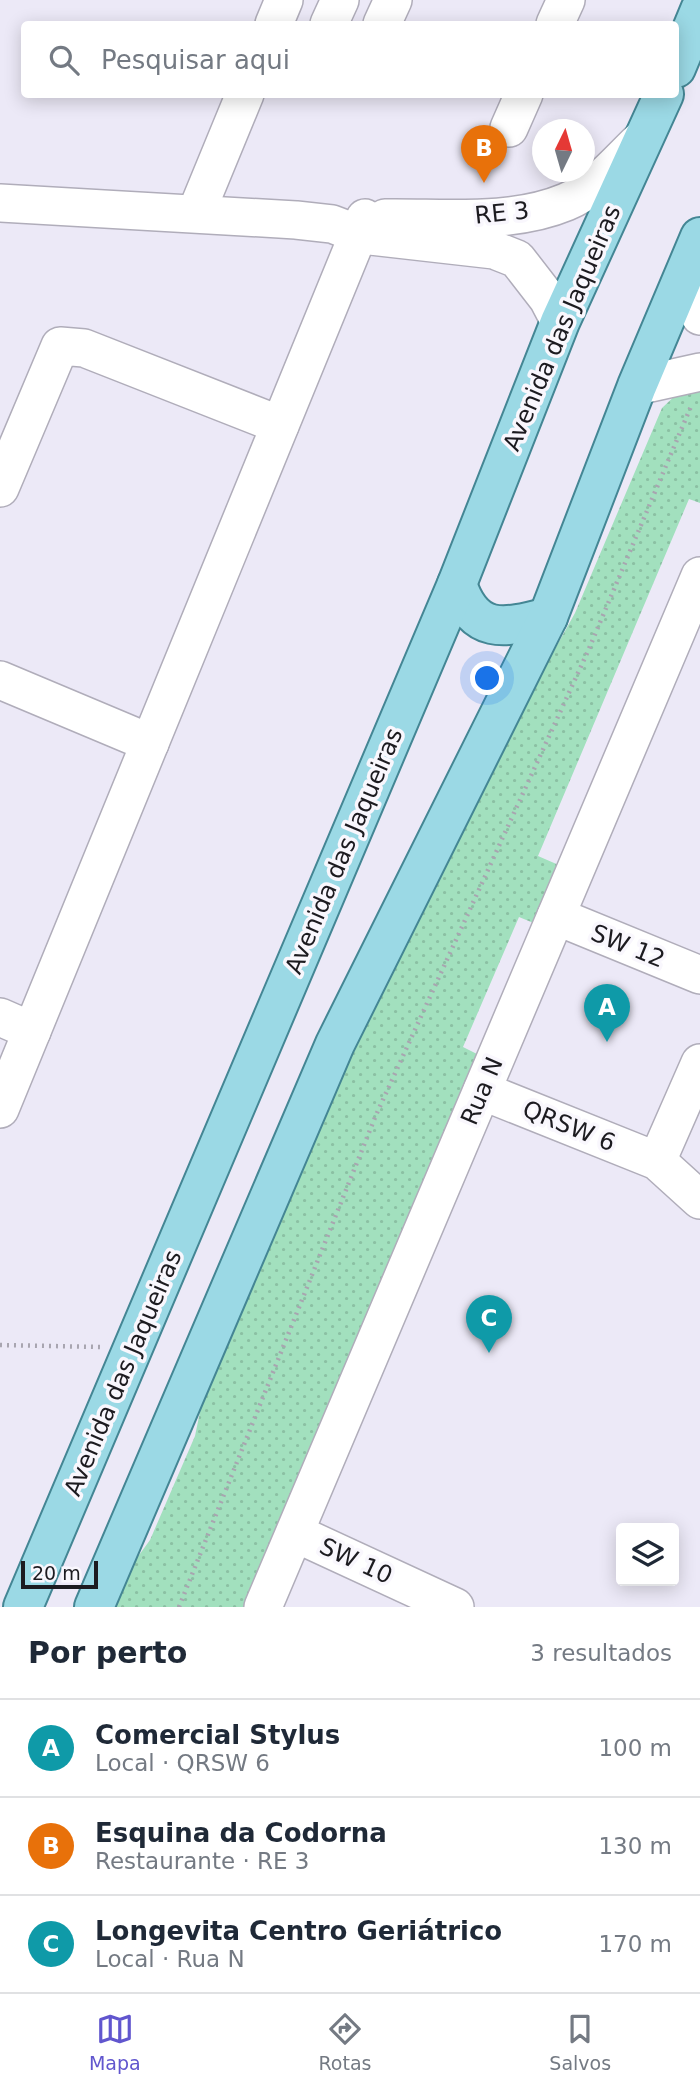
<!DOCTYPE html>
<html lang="pt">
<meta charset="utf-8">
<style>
body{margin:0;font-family:"DejaVu Sans",sans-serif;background:#f2f2f3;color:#1f2937}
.controls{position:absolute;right:21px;bottom:21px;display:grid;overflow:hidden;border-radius:7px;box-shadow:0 4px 18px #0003}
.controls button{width:63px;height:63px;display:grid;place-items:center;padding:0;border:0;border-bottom:2px solid #e0e1e3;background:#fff;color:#1f2937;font:35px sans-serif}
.compass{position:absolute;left:532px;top:119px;width:63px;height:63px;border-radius:50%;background:#fff;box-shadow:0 4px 18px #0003;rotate:5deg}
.scale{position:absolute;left:21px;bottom:18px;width:77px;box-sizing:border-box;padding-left:7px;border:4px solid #1c1b20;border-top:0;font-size:19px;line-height:24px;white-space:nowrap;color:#1c1b20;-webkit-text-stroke:5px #f9f7fd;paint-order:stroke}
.you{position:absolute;left:488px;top:679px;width:24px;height:24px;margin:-18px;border:5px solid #fff;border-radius:50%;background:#1a73e8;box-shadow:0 0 0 10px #1a73e833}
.badge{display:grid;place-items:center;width:46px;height:46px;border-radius:50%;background:#6156ce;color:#fff;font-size:23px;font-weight:700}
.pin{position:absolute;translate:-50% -58px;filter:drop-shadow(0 2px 4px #0008)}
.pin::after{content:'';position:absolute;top:37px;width:24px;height:21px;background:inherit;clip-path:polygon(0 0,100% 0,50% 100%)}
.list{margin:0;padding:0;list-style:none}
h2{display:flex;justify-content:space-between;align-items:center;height:91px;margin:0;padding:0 28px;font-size:30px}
h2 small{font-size:23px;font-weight:400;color:#747a83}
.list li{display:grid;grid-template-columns:46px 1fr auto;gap:21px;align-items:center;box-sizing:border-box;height:98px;padding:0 28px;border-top:2px solid #e0e1e3}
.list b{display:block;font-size:26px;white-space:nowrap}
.list p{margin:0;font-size:23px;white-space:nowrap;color:#747a83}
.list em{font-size:23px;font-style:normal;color:#747a83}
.icon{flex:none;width:38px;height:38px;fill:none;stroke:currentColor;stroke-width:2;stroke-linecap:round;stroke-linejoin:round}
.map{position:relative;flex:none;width:700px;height:1607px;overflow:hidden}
.search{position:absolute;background:#fff;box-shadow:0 4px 18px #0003;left:21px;right:21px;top:21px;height:77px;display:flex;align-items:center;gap:18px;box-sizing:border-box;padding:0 24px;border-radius:7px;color:#747a83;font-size:26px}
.sheet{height:385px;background:#fff}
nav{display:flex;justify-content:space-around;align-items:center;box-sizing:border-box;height:98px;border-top:2px solid #e0e1e3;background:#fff;font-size:19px;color:#747a83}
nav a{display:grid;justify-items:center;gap:4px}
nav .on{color:#6156ce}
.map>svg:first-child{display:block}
.grass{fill:url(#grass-dots)}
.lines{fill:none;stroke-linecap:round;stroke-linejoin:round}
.minor-casing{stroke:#b0adba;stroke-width:40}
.major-casing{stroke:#448694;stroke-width:42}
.path{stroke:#a8a5b0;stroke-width:4.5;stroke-dasharray:2 5;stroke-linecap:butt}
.minor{stroke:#fff;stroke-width:37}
.major{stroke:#9bd9e5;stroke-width:38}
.labels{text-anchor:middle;stroke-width:7;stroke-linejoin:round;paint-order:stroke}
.street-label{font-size:24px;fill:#1c1b20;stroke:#f9f7fd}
</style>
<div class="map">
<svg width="700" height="1607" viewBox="0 0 700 1607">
<defs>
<pattern id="grass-dots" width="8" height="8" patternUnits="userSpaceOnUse" patternTransform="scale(1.75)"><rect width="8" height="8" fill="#a2e0be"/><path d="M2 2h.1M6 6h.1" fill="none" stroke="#8bc0a3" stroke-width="1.8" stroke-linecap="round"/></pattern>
</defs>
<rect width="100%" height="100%" fill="#ece9f7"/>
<polygon class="grass" points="700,384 700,503 689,499 538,856 561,866 536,924 519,917 463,1047 481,1056 247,1607 108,1607 118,1584 150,1540 195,1436 208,1373 339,1065 531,692 575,613 662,408 681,390"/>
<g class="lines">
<g class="minor-casing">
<g id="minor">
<polyline points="274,24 284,0"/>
<polyline points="329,24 340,0"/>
<polyline points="382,24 393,0"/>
<polyline points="555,24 566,0"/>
<polyline points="509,128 524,94"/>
<polyline points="0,203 296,220 332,224 361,235 494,250 517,259 548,299 560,322"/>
<polyline points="196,213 245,94"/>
<path d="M385 218C444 217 511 225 566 202 596 190 621 158 644 137"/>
<polyline points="688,268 700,316"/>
<polyline points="637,386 700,372"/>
<polyline points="0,488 60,346 84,348 280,425"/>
<polyline points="0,680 150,743"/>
<polyline points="556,916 700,975"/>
<polyline points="0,1017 32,1031"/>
<polyline points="482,1091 657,1161 700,1200"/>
<polyline points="0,1109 365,218"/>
<polyline points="657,1161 700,1063"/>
<polyline points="295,1533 455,1607"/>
<polyline points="263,1607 700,576"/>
</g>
</g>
<g class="major-casing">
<g id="major">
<polyline points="676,68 700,10"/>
<path d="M457 584C474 635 503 629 548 617"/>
<polyline points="23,1607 457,584 560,322 664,94"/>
<polyline points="94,1607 335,1044 548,617 637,386 700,237"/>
</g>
</g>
<g class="path">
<polyline points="0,1345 101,1347"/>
<polyline points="179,1607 376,1115 588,651 692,404"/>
</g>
<use href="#minor" class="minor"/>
<use href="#major" class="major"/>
</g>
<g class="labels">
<g class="street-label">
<text transform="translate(502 213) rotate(-6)" y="8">RE 3</text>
<text transform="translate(562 328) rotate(-67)" y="8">Avenida das Jaqueiras</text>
<text transform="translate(344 851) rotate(-67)" y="8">Avenida das Jaqueiras</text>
<text transform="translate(628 946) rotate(22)" y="8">SW 12</text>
<text transform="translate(482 1091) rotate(-67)" y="8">Rua N</text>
<text transform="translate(569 1126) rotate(22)" y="8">QRSW 6</text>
<text transform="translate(123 1373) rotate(-67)" y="8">Avenida das Jaqueiras</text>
<text transform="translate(356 1561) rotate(25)" y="8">SW 10</text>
</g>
</g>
</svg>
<div class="controls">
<button><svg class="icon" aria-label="layers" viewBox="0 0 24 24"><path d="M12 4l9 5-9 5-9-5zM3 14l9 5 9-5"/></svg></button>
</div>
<svg class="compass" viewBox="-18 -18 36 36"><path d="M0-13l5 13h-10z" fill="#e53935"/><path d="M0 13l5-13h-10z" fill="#747a83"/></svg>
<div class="scale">20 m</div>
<div class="you"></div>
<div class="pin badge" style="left:607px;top:1042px;background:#0f9aa8">A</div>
<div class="pin badge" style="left:484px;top:183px;background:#e8710a">B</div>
<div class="pin badge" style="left:489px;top:1353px;background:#0f9aa8">C</div>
<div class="search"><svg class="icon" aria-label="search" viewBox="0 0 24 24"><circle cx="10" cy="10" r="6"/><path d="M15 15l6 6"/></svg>Pesquisar aqui</div>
</div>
<section class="sheet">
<h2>Por perto<small>3 resultados</small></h2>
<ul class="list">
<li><span class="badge" style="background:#0f9aa8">A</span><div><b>Comercial Stylus</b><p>Local · QRSW 6</p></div><em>100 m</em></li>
<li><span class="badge" style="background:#e8710a">B</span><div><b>Esquina da Codorna</b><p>Restaurante · RE 3</p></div><em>130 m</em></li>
<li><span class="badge" style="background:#0f9aa8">C</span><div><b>Longevita Centro Geriátrico</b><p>Local · Rua N</p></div><em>170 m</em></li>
</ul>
</section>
<nav>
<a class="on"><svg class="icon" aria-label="map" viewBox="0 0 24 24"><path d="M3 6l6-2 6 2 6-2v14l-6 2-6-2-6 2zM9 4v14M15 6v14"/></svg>Mapa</a>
<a><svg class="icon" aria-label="directions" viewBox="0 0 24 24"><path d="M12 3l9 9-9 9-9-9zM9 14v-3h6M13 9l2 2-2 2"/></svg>Rotas</a>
<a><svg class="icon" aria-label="saved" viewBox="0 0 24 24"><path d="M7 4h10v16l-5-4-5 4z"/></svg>Salvos</a>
</nav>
